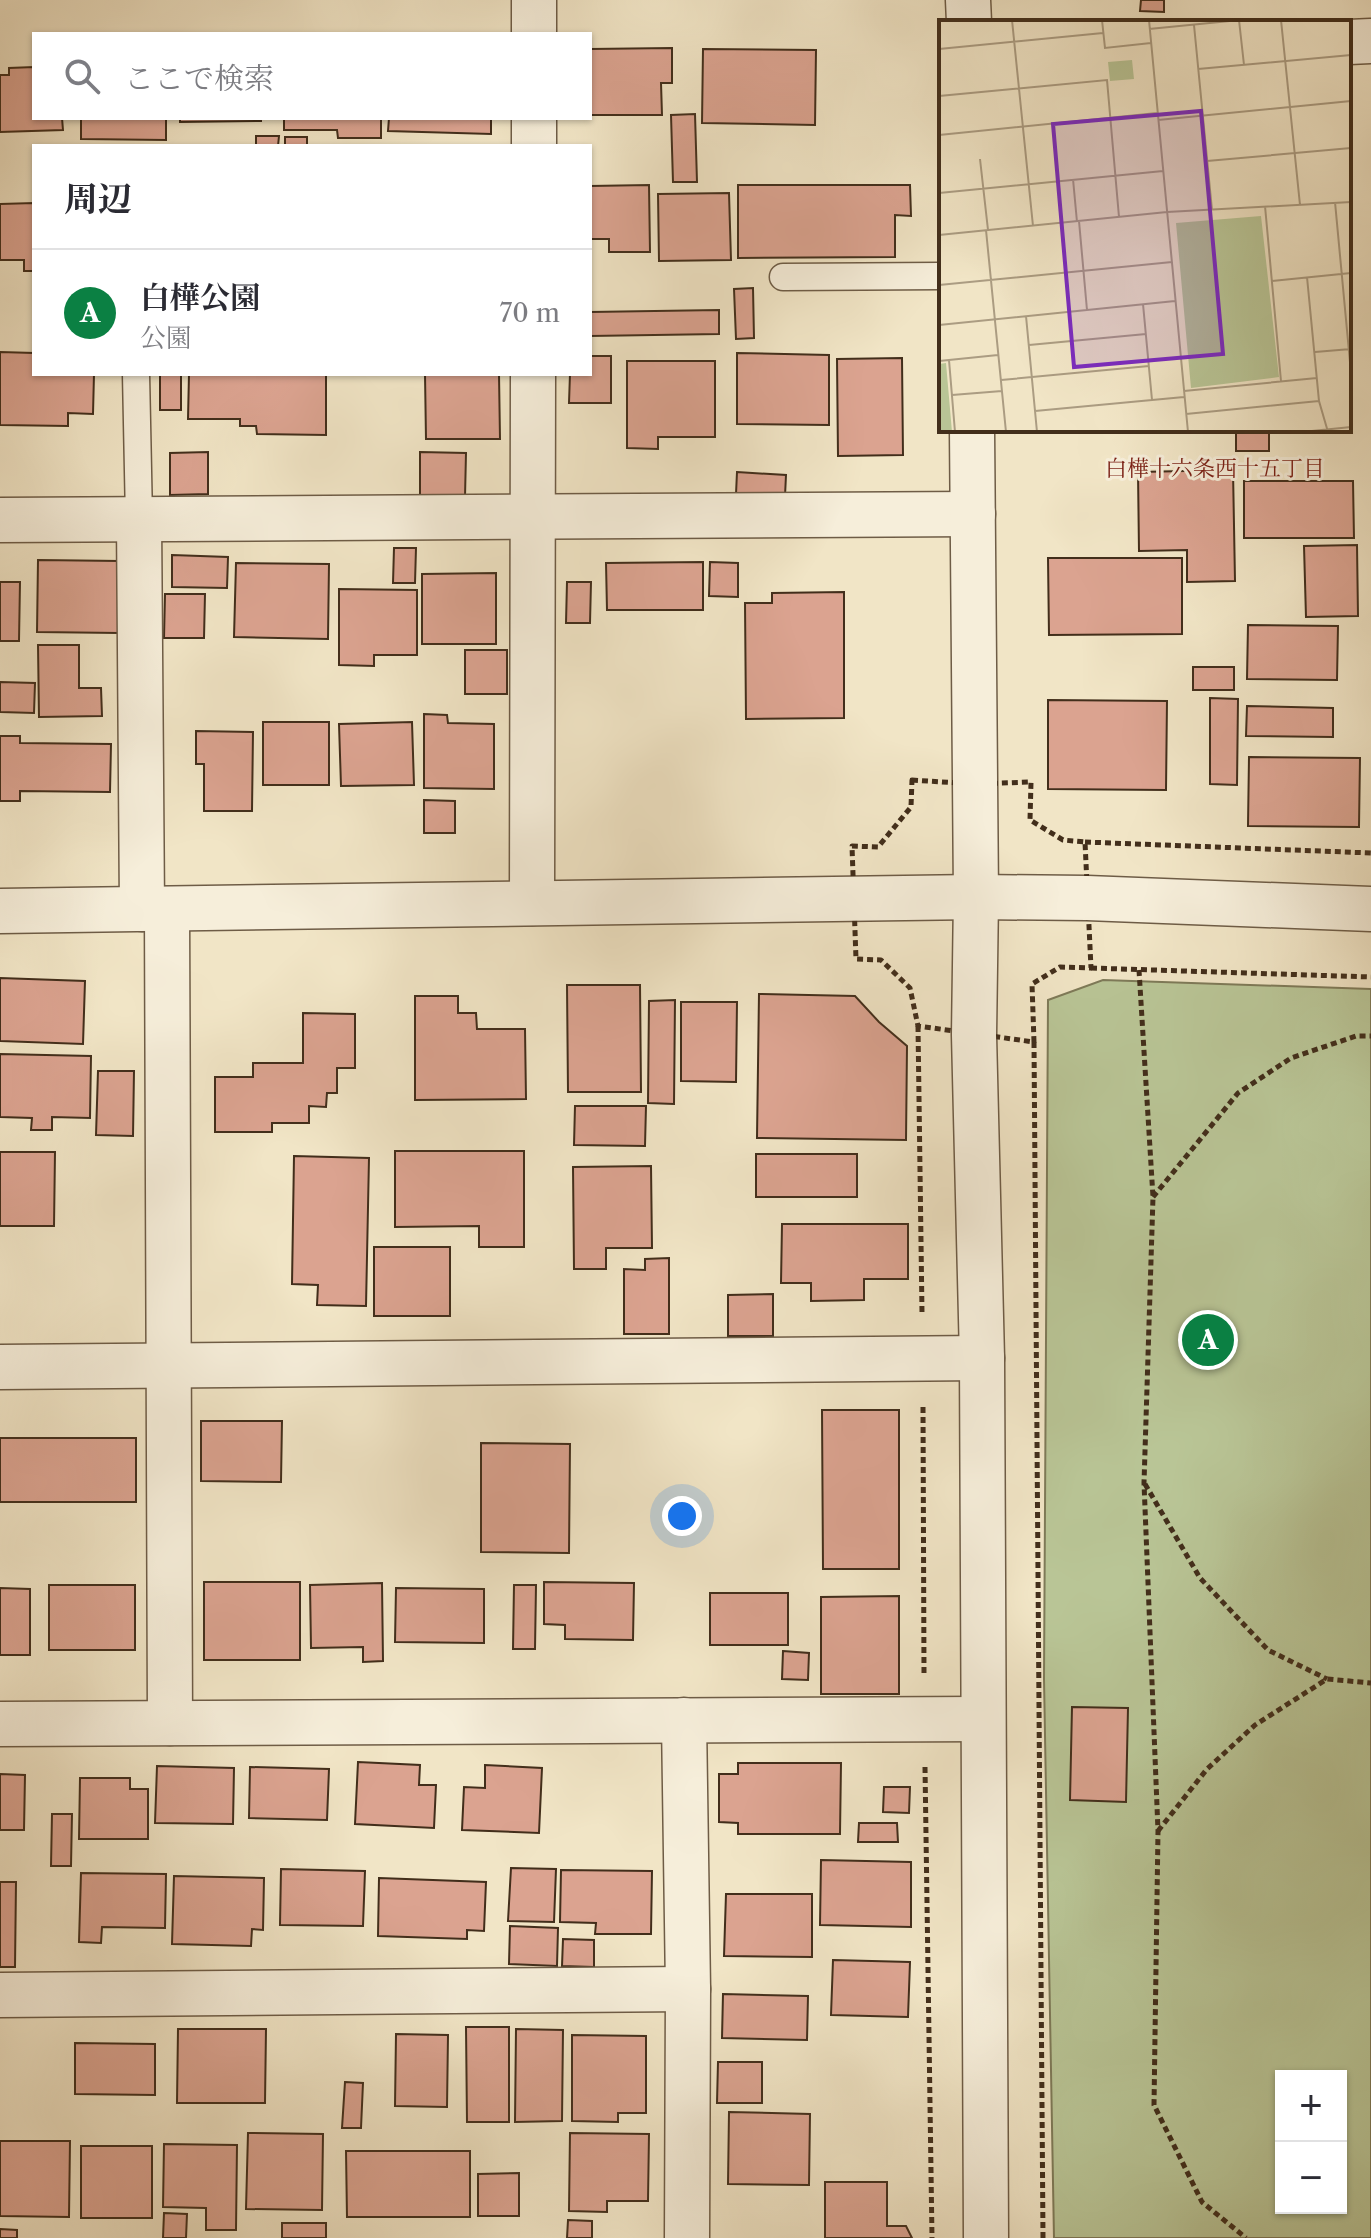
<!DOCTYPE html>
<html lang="ja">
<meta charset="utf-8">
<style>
body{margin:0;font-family:"Libre Caslon Text","Noto Serif JP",serif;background:#f2f2f3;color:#2b2b33}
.controls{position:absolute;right:24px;bottom:24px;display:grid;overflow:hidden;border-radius:0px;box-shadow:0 2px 6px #0004}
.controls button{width:72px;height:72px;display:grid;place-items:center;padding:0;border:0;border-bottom:2px solid #e1e1e2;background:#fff;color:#2b2b33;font:40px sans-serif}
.you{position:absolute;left:682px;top:1516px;width:28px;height:28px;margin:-20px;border:6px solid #fff;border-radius:50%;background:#1a73e8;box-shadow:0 0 0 12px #1a73e833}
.badge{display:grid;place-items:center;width:52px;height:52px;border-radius:50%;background:#0b8043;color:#fff;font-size:26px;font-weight:700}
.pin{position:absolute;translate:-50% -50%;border:4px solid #fff;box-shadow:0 2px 8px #0006}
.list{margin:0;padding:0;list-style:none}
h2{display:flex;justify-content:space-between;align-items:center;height:104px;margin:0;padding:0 32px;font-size:34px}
h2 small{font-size:26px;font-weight:400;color:#7c7c81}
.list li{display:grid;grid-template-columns:52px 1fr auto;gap:24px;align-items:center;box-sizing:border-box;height:128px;padding:0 32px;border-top:2px solid #e1e1e2}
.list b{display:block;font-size:30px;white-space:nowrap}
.list p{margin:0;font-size:26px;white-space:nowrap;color:#7c7c81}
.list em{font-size:26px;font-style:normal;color:#7c7c81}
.icon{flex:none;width:44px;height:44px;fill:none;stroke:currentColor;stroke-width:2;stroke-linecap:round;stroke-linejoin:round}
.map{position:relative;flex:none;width:1371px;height:2238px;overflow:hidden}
.search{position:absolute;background:#fff;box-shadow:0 2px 6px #0004;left:32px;top:32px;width:560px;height:88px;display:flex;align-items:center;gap:20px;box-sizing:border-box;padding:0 28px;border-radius:0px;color:#7c7c81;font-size:30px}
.panel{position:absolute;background:#fff;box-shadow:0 2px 6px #0004;left:32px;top:144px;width:560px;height:232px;border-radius:0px}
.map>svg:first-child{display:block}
.green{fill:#b9c596;stroke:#7e7a58;stroke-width:2;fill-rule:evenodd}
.building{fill:#dba390;stroke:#422e1b;stroke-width:2}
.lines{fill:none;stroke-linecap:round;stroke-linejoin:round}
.service-casing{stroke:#6e5c46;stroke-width:29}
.minor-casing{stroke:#6e5c46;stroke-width:47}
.tertiary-casing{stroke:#6e5c46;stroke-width:47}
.path{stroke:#422e1b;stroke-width:5;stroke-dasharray:6 4;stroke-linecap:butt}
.service{stroke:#f6eeda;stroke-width:26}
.minor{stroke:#f6eeda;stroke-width:44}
.tertiary{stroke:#f6eeda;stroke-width:44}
.labels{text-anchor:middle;stroke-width:6;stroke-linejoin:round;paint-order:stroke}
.neighbourhood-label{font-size:22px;fill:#7a1f14;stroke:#f6eeda}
.inset-road{fill:none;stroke:#ab9c82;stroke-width:2}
.view{fill:#7b2cbf;fill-opacity:0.15;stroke:#7b2cbf;stroke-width:4}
.inset-edge{fill:none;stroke:#422e1b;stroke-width:4}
</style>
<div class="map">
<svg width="1371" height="2238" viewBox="0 0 1371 2238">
<rect width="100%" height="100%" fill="#f1e5c6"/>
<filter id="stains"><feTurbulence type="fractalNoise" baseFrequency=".0025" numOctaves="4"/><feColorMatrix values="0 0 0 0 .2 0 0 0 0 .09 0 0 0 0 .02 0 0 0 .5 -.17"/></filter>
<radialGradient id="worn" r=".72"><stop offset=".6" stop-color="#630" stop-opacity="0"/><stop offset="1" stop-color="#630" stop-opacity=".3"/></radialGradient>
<path class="green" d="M1103 980 1371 989V2238H1054L1044 1679 1048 1000ZM1281 2076H1341V2208H1281Z"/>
<g class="building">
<polygon points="1141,0 1164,0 1164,12 1140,11"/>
<polygon points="672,48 672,83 661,83 662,115 590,115 590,49"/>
<polygon points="703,49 816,50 815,125 702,123"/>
<polygon points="34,67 34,118 62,118 63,130 0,132 0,75 9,75 9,68"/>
<polygon points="695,114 697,182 673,182 671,115"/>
<polygon points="81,118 166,118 166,140 81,139"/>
<polygon points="180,118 261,118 261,121 180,122"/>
<polygon points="284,118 381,118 381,138 338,138 337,130 284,130"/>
<polygon points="389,118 491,118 491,134 388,131"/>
<polygon points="256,136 279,136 278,146 256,146"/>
<rect x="285" y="137" width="22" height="9"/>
<polygon points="649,185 650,252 609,252 609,239 590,239 590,186"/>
<polygon points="738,185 910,185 911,216 895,215 895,257 738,258"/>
<polygon points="729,193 731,260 659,261 658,194"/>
<polygon points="34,203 34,271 24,271 24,260 0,260 0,204"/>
<polygon points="753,288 754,338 736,339 734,289"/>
<polygon points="719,310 719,334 590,336 590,312"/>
<polygon points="0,352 34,353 34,374 94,374 93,414 68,413 68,426 0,425"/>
<polygon points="737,353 829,355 829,425 737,424"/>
<polygon points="590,356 611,356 611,403 569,403 570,374 590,374"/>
<polygon points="902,358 903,455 838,456 837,359"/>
<polygon points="627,361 715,361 715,437 658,437 658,449 627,448"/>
<rect x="160" y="374" width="21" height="36"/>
<polygon points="189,374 326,374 326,435 257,434 256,426 240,426 240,419 188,419"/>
<polygon points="425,374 499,374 500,439 426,439"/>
<rect x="1236" y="430" width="33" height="21"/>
<polygon points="208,452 208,494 170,495 170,453"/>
<polygon points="420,452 466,453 465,497 420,496"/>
<polygon points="1233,470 1235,581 1187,582 1187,550 1139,551 1138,472"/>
<polygon points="737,472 786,475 785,496 736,494"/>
<polygon points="1244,481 1353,481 1354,538 1244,538"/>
<polygon points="1357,545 1358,616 1306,617 1304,546"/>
<polygon points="394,548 416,548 415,583 393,583"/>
<polygon points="172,555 228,557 227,588 172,587"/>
<polygon points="1048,558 1182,558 1182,634 1049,635"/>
<polygon points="38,560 120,561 119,633 37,632"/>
<polygon points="703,562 703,610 607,610 606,563"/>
<polygon points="710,562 738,563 738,597 709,596"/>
<polygon points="236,563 329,564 328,639 234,637"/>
<polygon points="496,573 496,644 422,644 422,574"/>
<polygon points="0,582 20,582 19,641 0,641"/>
<polygon points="567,582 591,582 590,623 566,623"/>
<polygon points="339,589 417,590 417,655 374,655 374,666 339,665"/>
<polygon points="844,592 844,718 746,719 745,603 772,603 772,593"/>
<polygon points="165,594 205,594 204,638 164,638"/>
<polygon points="1248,625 1338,626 1337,680 1247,679"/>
<polygon points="38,645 79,645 79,688 101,688 102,716 39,717"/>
<rect x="465" y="650" width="42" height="44"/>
<rect x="1193" y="667" width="41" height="23"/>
<polygon points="0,682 35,683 34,713 0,712"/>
<polygon points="1210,698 1238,699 1237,785 1210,784"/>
<polygon points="1048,700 1167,701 1166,790 1048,789"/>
<polygon points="1247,706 1333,708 1333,737 1246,736"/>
<polygon points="424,714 447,715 448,723 494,724 494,789 424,788"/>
<rect x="263" y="722" width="66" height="63"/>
<polygon points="412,722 414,785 341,786 339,724"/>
<polygon points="196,731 253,732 252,811 204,811 204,764 196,764"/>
<polygon points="0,736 20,736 20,743 111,744 110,792 20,791 20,801 0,801"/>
<polygon points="1249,757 1360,758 1359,827 1248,826"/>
<polygon points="424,800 455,801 455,833 424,833"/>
<polygon points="0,978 85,981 83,1044 0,1041"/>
<polygon points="567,985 640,985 641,1092 568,1092"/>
<polygon points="759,994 855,996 879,1022 907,1046 906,1140 757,1138"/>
<polygon points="415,996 458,996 458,1013 476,1013 477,1029 525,1029 526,1099 415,1100"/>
<polygon points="675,1000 674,1104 648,1103 649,1001"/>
<polygon points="681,1002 737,1002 736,1082 681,1081"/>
<polygon points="303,1013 355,1014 355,1068 337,1068 337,1093 327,1093 326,1107 309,1106 309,1123 272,1123 272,1132 215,1132 215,1077 253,1077 253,1063 303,1063"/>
<polygon points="0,1054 91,1056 90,1118 52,1117 52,1130 31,1130 32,1118 0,1117"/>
<polygon points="98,1071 134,1071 133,1136 96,1135"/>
<polygon points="575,1106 646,1106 645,1146 574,1145"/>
<polygon points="395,1151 524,1151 524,1247 479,1247 479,1226 395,1227"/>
<polygon points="0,1152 55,1152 54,1226 0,1226"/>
<rect x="756" y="1154" width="101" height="43"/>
<polygon points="294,1156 369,1158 366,1306 317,1305 318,1285 292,1284"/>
<polygon points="651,1166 652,1248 606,1248 606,1269 574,1269 573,1167"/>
<polygon points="782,1224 908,1224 908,1279 864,1279 864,1300 811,1301 811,1283 781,1283"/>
<rect x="374" y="1247" width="76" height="69"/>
<polygon points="669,1258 669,1334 624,1334 624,1269 645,1270 645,1259"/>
<polygon points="773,1294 773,1336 728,1336 728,1295"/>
<polygon points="822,1410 899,1410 899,1569 823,1569"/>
<polygon points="201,1421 282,1421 281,1482 201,1481"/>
<rect x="0" y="1438" width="136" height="64"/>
<polygon points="481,1443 570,1444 569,1553 481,1552"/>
<rect x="204" y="1582" width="96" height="78"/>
<polygon points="544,1582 634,1583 633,1640 565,1639 565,1625 544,1624"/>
<polygon points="382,1583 383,1661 363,1662 363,1647 311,1648 310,1585"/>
<rect x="49" y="1585" width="86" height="65"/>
<polygon points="514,1585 536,1585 535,1649 513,1649"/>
<polygon points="0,1588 30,1589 30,1655 0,1655"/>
<polygon points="396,1588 484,1589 484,1643 395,1642"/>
<rect x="710" y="1593" width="78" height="52"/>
<polygon points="899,1596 899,1694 821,1694 821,1597"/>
<polygon points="783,1651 809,1653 808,1680 782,1679"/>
<polygon points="1072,1707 1128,1708 1126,1802 1070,1800"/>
<polygon points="358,1762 420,1765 419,1785 436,1785 434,1828 355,1824"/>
<polygon points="738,1763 841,1763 840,1834 738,1834 738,1823 719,1822 719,1774 738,1774"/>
<polygon points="485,1765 542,1768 539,1833 462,1830 464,1787 485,1788"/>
<polygon points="157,1766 234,1768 233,1824 155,1823"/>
<polygon points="250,1767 329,1769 327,1820 249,1818"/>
<polygon points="0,1774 25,1775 24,1830 0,1830"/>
<polygon points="80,1778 130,1778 130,1789 148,1789 148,1839 79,1839"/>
<polygon points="884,1787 910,1787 909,1813 883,1812"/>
<polygon points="52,1814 72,1814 71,1866 51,1866"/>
<polygon points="859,1823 897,1823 898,1842 858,1842"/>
<polygon points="821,1860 911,1862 911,1927 820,1925"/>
<polygon points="511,1868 556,1869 554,1922 508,1921"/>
<polygon points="281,1869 365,1871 363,1926 280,1925"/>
<polygon points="561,1870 652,1871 651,1934 595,1934 596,1923 560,1922"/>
<polygon points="81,1873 166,1874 165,1928 102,1927 101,1943 79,1942"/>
<polygon points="174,1876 264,1878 263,1930 252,1929 251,1946 172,1944"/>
<polygon points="379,1878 486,1882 484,1931 467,1930 467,1939 378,1936"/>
<polygon points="0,1882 16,1882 15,1967 0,1967"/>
<polygon points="726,1894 812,1894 812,1957 724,1956"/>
<polygon points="510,1926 558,1928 557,1966 509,1964"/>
<polygon points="563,1939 594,1940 594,1967 562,1966"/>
<polygon points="833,1960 910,1962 908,2017 831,2015"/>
<polygon points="723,1994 808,1996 807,2040 722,2038"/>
<polygon points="466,2027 509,2027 509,2122 467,2122"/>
<polygon points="178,2029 266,2029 265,2103 177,2103"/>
<polygon points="516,2029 563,2030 562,2121 515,2122"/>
<polygon points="396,2034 448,2035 447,2107 395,2106"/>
<polygon points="572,2035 646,2036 646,2113 618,2113 618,2122 572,2121"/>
<polygon points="75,2043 155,2044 155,2095 75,2094"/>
<polygon points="718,2062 762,2062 762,2103 717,2103"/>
<polygon points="345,2082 363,2083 361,2128 342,2128"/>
<polygon points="729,2112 810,2114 809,2185 728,2184"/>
<polygon points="248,2133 323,2134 322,2210 246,2209"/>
<polygon points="570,2133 649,2134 648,2201 607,2201 607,2212 569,2211"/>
<polygon points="0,2141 70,2141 69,2217 0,2216"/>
<polygon points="164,2144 237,2145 236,2230 206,2230 206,2208 163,2207"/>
<rect x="81" y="2146" width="71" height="72"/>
<polygon points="346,2151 470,2151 470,2217 347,2217"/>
<polygon points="519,2173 519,2216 478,2216 478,2174"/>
<polygon points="825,2182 887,2182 887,2226 906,2226 912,2238 825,2238"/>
<polygon points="164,2213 187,2214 186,2238 163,2238"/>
<polygon points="568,2220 592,2221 592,2238 567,2238"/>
<rect x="282" y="2223" width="44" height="15"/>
<polygon points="0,2229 17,2230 17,2238 0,2238"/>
</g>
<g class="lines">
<g class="service-casing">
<g id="service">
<polyline points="783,277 941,276"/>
<polyline points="136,374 139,519"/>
</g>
</g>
<g class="minor-casing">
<g id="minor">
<polyline points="534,34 534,0"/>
<polyline points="1349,42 1371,41"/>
<polyline points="534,146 534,118"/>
<polyline points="139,519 142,909"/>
<polyline points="0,520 973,514"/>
<polyline points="532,903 533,374"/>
<polyline points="167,909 170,1723"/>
<polyline points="0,1367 982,1358"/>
<polyline points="684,1720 688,1989 687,2238"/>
<polyline points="0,1724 982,1719"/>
<polyline points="0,1995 688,1989"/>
</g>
</g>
<g class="tertiary-casing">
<g id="tertiary">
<polyline points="968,0 969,22"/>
<polyline points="972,430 976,897 974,1035 982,1358 986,2238"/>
<polyline points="0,911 976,897 1087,898 1371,909"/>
</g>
</g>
<g class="path">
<polygon points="912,780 975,784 1031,782 1030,820 1063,840 1085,842 1091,968 1060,967 1032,984 1034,1042 918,1026 910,988 881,960 856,959 852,846 878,847 911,807"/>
<polyline points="1085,842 1371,853"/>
<polyline points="1091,968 1371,977"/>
<polyline points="1139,970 1153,1197 1144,1483 1158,1831 1154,2105 1202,2202 1246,2238"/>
<polyline points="918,1026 922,1313"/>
<polyline points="1034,1042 1043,2238"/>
<polyline points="1153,1197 1238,1093 1291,1058 1356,1036 1371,1036"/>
<polyline points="923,1407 924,1673"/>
<polyline points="1145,1484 1200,1578 1268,1650 1327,1679"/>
<polyline points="925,1767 932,2238"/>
<polyline points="1158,1831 1207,1769 1255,1725 1327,1679 1371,1683"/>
</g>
<use href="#service" class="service"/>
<use href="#minor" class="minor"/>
<use href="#tertiary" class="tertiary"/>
</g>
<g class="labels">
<g class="neighbourhood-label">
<text x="1215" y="476">白樺十六条西十五丁目</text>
</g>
</g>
<g transform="translate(939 20)">
<rect width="412" height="412" fill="#f1e5c6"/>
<path d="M193 40 195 59 171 61 169 42ZM322 196 340 357 252 368 237 203ZM7 343 13 412H0V344Z" fill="#b9c596"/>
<path class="inset-road" d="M73 0 94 206M163 0 166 28 212 23M210 0 249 412M300 0 305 45M342 0 361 185M255 5 273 190M210 9 301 0M0 29 164 13M259 49 412 35M0 76 168 60 180 197M219 100 412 81M0 115 218 93M41 139 49 210M268 141 412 128M134 159 138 202M0 173 224 151M396 182 412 353M326 186 342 361M140 201 148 290M47 210 67 412M0 215 228 192 412 182M368 257 380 381 389 412M333 261 412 253M0 265 233 242M204 284 213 380M87 296 98 412M0 305 236 281M90 325 207 314M376 332 412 329M10 340 16 412M0 341 59 335M62 360 210 346M245 371 378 358M13 375 63 371M96 391 245 377M247 394 380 381M363 412 412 407"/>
<path class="view" d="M262 91 284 334 135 347 114 104Z"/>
<rect width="412" height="412" class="inset-edge"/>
</g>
<rect width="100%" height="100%" filter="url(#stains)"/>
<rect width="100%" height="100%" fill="url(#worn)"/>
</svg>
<div class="controls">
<button>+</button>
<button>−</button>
</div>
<div class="you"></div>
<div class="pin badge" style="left:1208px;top:1340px">A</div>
<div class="search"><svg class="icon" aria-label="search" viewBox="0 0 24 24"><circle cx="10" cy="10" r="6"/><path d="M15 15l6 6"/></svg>ここで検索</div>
<section class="panel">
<h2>周辺<small></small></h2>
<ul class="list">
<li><span class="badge">A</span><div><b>白樺公園</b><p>公園</p></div><em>70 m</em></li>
</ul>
</section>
</div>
